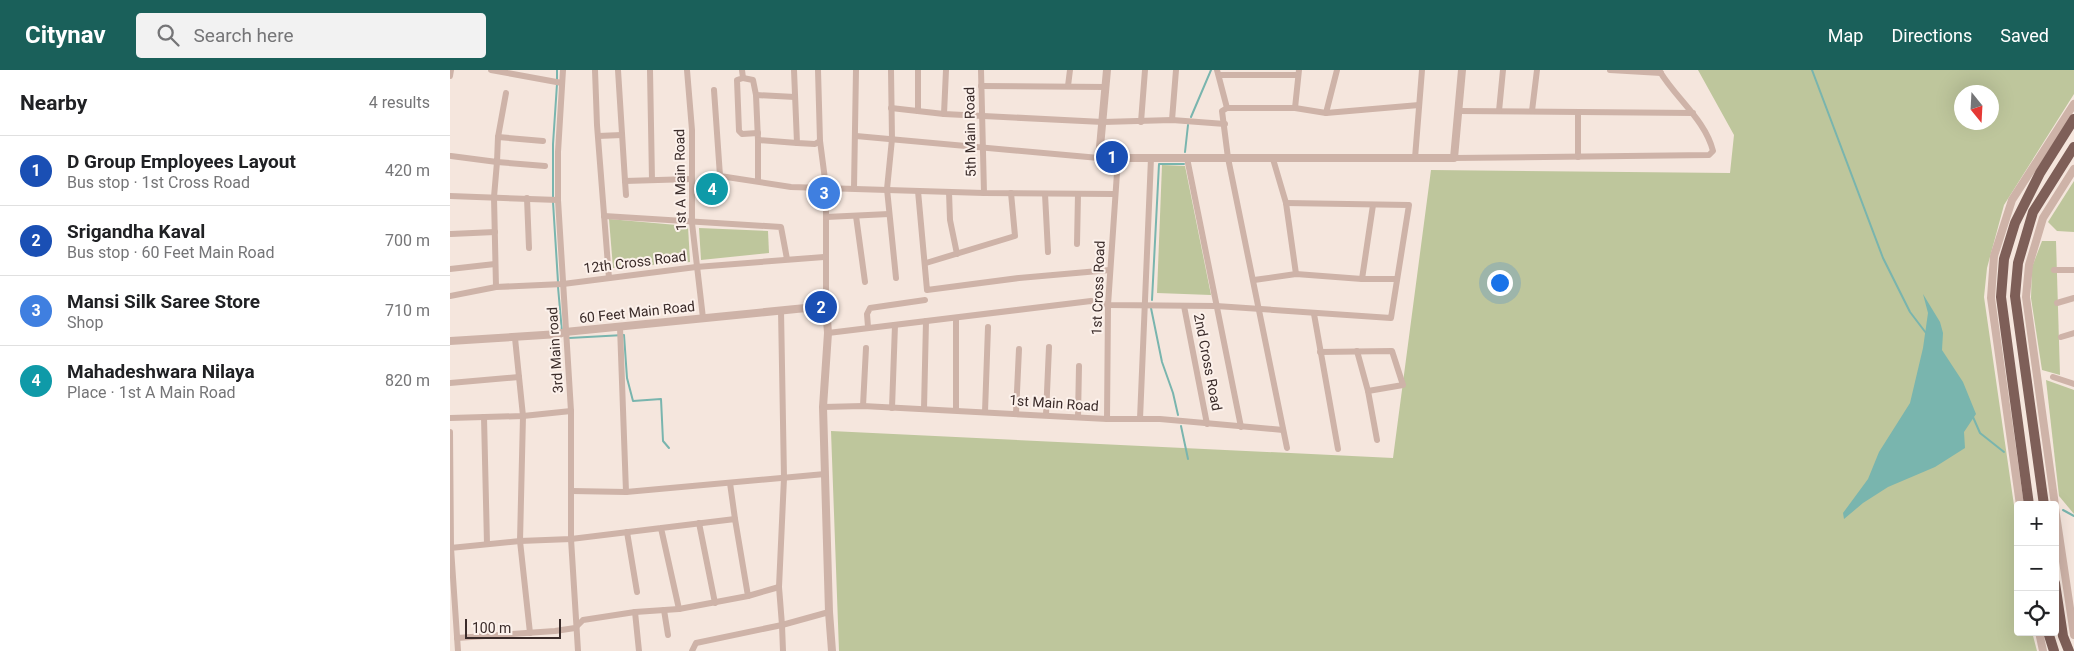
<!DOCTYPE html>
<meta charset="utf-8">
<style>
body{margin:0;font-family:Roboto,sans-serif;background:#f2f2f2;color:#202124}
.controls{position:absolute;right:15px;bottom:15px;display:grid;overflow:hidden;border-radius:5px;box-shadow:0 5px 20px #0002}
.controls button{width:45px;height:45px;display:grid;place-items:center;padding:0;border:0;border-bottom:1px solid #e0e0e0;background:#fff;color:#202124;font:25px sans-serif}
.compass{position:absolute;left:1504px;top:15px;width:45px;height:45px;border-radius:50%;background:#fff;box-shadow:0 5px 20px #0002;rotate:162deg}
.scale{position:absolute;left:15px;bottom:12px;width:96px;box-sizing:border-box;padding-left:5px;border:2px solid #3a2b29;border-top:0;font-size:14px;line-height:18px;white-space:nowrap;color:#3a2b29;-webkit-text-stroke:4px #fcf1eb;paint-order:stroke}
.you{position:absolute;left:1049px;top:212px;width:18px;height:18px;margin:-12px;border:4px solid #fff;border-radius:50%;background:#1a73e8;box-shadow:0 0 0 8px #1a73e833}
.badge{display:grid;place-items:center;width:32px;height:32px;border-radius:50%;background:#1a605a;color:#fff;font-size:16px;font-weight:700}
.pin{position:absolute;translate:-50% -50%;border:2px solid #fff;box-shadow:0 1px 5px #0006}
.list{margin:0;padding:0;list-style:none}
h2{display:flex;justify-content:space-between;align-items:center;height:65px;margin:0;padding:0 20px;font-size:21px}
h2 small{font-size:16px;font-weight:400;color:#757577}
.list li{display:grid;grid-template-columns:32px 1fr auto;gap:15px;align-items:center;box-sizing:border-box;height:70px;padding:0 20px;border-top:1px solid #e0e0e0}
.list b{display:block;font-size:19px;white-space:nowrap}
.list p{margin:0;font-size:16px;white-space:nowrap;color:#757577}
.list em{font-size:16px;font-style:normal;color:#757577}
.icon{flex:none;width:28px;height:28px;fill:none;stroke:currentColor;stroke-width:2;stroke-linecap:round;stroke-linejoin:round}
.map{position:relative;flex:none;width:1624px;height:581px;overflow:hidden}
header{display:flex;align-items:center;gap:30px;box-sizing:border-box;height:70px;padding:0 25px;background:#1a605a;color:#fff}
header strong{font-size:24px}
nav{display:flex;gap:28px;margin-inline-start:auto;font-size:18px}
.search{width:350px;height:45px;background:#f2f2f2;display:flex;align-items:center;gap:12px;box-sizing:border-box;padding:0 18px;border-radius:5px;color:#757577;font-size:19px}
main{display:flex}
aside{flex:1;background:#fff}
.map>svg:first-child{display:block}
.green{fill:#bec69c;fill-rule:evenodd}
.water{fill:#79b5ae}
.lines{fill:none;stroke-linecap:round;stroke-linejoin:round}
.stream{stroke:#79b5ae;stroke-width:2}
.minor{stroke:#ceb3a8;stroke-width:6}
.tertiary{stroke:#ceb3a8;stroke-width:8}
.primary{stroke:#7e5f58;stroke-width:10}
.labels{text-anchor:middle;stroke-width:4;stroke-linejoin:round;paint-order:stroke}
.street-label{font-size:14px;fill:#3a2b29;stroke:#fcf1eb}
</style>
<header>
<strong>Citynav</strong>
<div class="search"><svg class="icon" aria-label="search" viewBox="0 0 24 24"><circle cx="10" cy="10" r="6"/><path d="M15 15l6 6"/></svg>Search here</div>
<nav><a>Map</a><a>Directions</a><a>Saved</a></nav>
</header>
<main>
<aside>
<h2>Nearby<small>4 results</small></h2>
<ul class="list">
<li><span class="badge" style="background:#1a4fb4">1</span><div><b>D Group Employees Layout</b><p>Bus stop · 1st Cross Road</p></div><em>420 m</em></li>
<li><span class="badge" style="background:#1a4fb4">2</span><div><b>Srigandha Kaval</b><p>Bus stop · 60 Feet Main Road</p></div><em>700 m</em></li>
<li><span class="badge" style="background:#3f7fe0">3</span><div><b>Mansi Silk Saree Store</b><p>Shop</p></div><em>710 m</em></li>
<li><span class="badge" style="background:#0f9aa8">4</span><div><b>Mahadeshwara Nilaya</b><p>Place · 1st A Main Road</p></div><em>820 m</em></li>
</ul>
</aside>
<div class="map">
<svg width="1624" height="581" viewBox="0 0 1624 581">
<rect width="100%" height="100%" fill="#f5e6dd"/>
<g class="green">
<path d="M1248 0H1624V24L1554 135 1537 198 1534 227 1568 463V562H1582L1587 581H389L381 361 943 388 981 100 1280 103 1284 65ZM1512 22H1542V52H1512Z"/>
<polygon points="712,95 735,96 761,225 707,223"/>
<polygon points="1624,111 1624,162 1607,161 1598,152"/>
<polygon points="159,149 238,156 240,192 163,198"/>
<polygon points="249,158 318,161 319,183 251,190"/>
<polygon points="1592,171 1606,171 1610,305 1592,300 1581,228 1582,197"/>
<polygon points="1596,310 1624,320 1624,444 1609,426"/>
</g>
<polygon class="water" points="1473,224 1490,252 1493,263 1492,280 1513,312 1526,344 1514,362 1515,378 1485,397 1438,417 1413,433 1394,449 1393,443 1418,409 1429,382 1460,333 1473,278 1478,243"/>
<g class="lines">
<g class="stream">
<polyline points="1362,0 1433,188 1460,242 1476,263"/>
<polyline points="107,10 107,0"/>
<polyline points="741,47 761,0"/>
<polyline points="735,82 738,55"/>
<polyline points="103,127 103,74 107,14"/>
<polyline points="103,132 108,212"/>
<polyline points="108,217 112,262"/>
<polyline points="702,230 709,94 734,94"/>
<polyline points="701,238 712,292 723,323 728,345"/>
<polyline points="119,268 174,265 177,308 183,331 211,329 213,371 219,378"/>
<polyline points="1523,347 1530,363 1554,382"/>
<polyline points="731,356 738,389"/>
<polyline points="1613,440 1624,446"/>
</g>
<g class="minor">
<polyline points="41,0 112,13"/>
<polyline points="113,0 108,82 108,130 121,341 121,469 128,581"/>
<polyline points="145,0 147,55 159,208"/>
<polyline points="168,0 175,111 241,109"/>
<polyline points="200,0 202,110"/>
<polyline points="237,0 242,60 242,153 253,248"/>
<polyline points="292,0 293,8 287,10 289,61 292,64 308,63"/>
<polyline points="344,0 347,73 365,74 370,71 376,117 376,236"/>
<polyline points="368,0 370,71"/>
<polyline points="441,0 442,69 437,119 446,208"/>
<polyline points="468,0 468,41"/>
<polyline points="531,0 534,123"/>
<polyline points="767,0 777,38"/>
<polyline points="1160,0 1211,3"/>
<polyline points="769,5 848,5"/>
<polyline points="0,6 1,0"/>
<polyline points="293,8 303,10 306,25"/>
<polyline points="531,16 656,17"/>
<polyline points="618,16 620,0"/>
<polyline points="264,20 270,106 341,117 534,123 664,124"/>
<polyline points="345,27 306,25 308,70 347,73"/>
<polyline points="441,38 494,44 653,52 722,50 775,54"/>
<polyline points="845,38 849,0"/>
<polyline points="1009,41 1243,43"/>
<polyline points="1049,41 1053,0"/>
<polyline points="1082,41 1087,0"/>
<polyline points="876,43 887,0"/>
<polyline points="494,44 496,0"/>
<polyline points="722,50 726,0"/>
<polyline points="691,52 695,0"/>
<polyline points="148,66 172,65"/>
<polyline points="406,66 649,88"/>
<polyline points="48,67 93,71"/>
<polyline points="308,70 308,111"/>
<polyline points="1,86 47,92 48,67 56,23"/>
<polyline points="1128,87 1128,42"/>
<polyline points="737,88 791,357"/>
<polyline points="965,88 972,0"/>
<path d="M1004 88 1259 85 1263 81C1255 49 1225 28 1209 0"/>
<polyline points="823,89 836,133 846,204"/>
<polyline points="175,111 176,125"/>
<polyline points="404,118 406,0"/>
<polyline points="468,121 477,220 569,208 660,200"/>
<polyline points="499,122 500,150 507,184"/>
<polyline points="595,124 598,182"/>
<polyline points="0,126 108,130"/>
<polyline points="77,128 79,178"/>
<polyline points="154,146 331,157 337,189"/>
<polyline points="406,146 415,212"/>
<polyline points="376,147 439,144"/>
<polyline points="1,164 45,162"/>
<polyline points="627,174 628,124"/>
<polyline points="476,193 565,166 561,123"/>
<polyline points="0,199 45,194"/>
<polyline points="1604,200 1624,200"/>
<polyline points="912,209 923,135"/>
<polyline points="804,210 846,204 912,209 947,209"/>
<polyline points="46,217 44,127 47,92 95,96"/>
<polyline points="0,226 46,217 113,214 246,197 374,187"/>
<polyline points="1607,233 1624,228"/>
<polyline points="734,236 757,354"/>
<polyline points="331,240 334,408 329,517 332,555 379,542"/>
<polyline points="864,244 888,379"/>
<polyline points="506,248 506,340"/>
<polyline points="170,257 176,422"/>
<polyline points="418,257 417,244 420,238 475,230"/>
<polyline points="378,263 641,231 658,235 766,236 941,248 959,135 836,133"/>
<polyline points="1611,267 1624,263"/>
<polyline points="65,268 73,346 70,471 80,563"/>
<polyline points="907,281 918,321"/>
<polyline points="870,282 942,281 953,315 918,321 927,370"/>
<polyline points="1603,307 1624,314"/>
<polyline points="0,313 69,307"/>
<polyline points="413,336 416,278"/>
<polyline points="373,337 413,336 657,349 710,349 833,360"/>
<polyline points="442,338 445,255"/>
<polyline points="474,339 476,251"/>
<polyline points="535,342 538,257"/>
<polyline points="566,343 569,279"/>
<polyline points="596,345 599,277"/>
<polyline points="34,347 37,474"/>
<polyline points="628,347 629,296"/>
<polyline points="0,348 73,346 121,341"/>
<polyline points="657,349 658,235 668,88"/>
<polyline points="690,349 701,88"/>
<polyline points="0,362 1,478 8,581"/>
<polyline points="837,378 778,88 772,41 777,38 845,38 876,43 969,35"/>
<polyline points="280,413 285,449"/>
<polyline points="122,421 176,422 375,404"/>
<polyline points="249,453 265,533"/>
<polyline points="177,462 187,522"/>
<polyline points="0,478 70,471 121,469 285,449 298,526 229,539 211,458"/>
<polyline points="298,526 329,517"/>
<polyline points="214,540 218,565"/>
<polyline points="185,542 189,581"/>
<polyline points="7,568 105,561 125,558 133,550 185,542 229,539"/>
<polyline points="242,581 246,573 332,555 333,581"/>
</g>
<g class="tertiary">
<polyline points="657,0 649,88 1004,88 1012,0"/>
<polyline points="0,271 109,264 115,262 376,236 378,263 373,337 379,542 382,581"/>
<polyline points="1570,435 1541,228 1544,186 1562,130 1624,34"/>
<polyline points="1605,435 1576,227 1579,195 1593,148 1624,99"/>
<polyline points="1605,438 1624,565"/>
<polyline points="1589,562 1593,581"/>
</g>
<g class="primary">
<polyline points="1579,435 1551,227 1554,189 1565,153 1590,103 1624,49"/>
<polyline points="1594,435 1565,226 1568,193 1583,142 1624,77"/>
<polyline points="1605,513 1613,566 1619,581"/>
<polyline points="1598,562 1604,581"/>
</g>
</g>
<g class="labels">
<g class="street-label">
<text transform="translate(520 62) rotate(-91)" y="5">5th Main Road</text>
<text transform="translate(230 110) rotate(-91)" y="5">1st A Main Road</text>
<text transform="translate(185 192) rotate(-7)" y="5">12th Cross Road</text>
<text transform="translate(648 218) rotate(-88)" y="5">1st Cross Road</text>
<text transform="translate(187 242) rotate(-6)" y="5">60 Feet Main Road</text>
<text transform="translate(105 280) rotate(-94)" y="5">3rd Main road</text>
<text transform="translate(758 292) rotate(79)" y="5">2nd Cross Road</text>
<text transform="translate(604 333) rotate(4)" y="5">1st Main Road</text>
</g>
</g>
</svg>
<div class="controls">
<button>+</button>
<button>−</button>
<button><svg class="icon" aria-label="locate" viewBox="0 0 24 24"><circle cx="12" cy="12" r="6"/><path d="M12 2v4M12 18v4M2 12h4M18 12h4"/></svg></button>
</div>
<svg class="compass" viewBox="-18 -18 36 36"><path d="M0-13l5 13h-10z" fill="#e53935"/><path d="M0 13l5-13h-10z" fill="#757577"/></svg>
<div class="scale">100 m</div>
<div class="you"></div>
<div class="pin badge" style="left:662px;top:87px;background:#1a4fb4">1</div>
<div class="pin badge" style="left:371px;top:237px;background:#1a4fb4">2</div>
<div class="pin badge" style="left:374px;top:123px;background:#3f7fe0">3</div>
<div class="pin badge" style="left:262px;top:119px;background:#0f9aa8">4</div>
</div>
</main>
